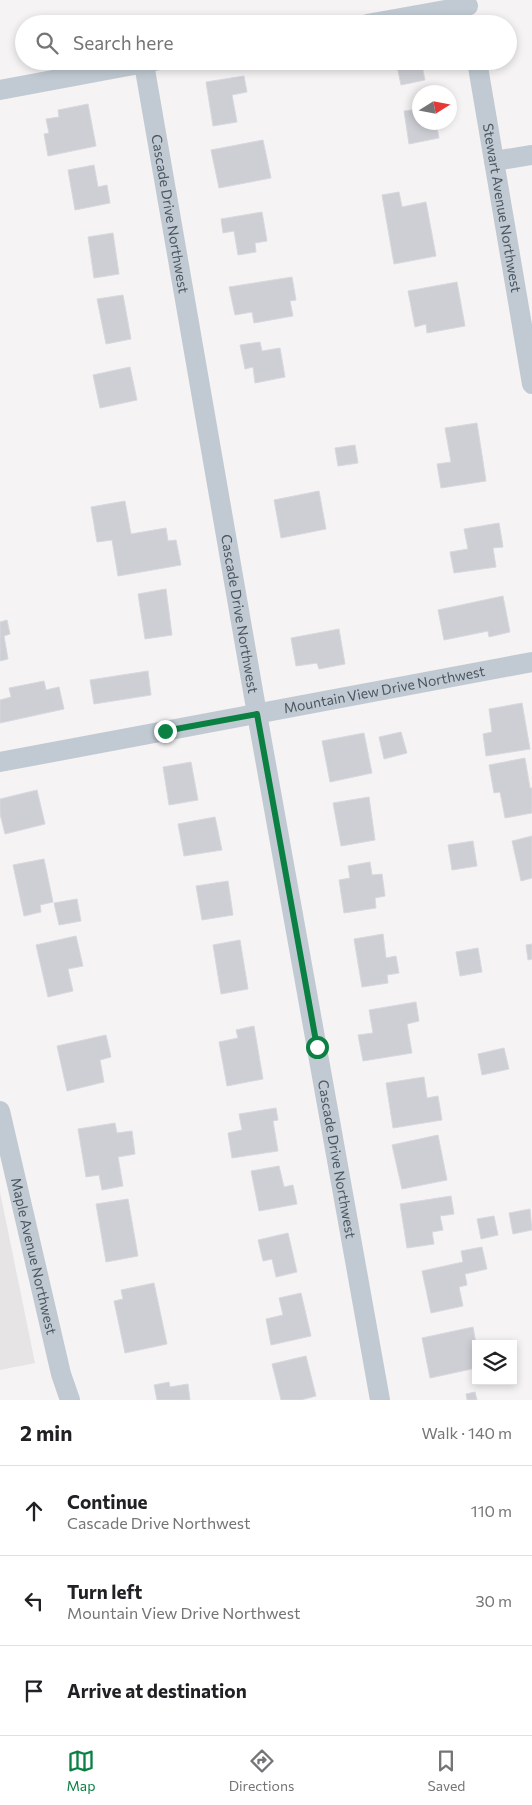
<!DOCTYPE html>
<meta charset="utf-8">
<style>
body{margin:0;font-family:Commissioner,sans-serif;background:#f2f2f2;color:#202124}
.controls{position:absolute;right:15px;bottom:15px;display:grid;overflow:hidden;border-radius:0px;box-shadow:0 2px 8px #0003}
.controls button{width:45px;height:45px;display:grid;place-items:center;padding:0;border:0;border-bottom:1px solid #e0e0e0;background:#fff;color:#202124;font:25px sans-serif}
.compass{position:absolute;left:412px;top:85px;width:45px;height:45px;border-radius:50%;background:#fff;box-shadow:0 2px 8px #0003;rotate:79deg}
.stop{position:absolute;width:15px;height:15px;margin:-11px;border:4px solid #0b8043;border-radius:50%;background:#fff}
.stop.end{background:#0b8043;border-color:#fff;box-shadow:0 1px 5px #0008}
.list{margin:0;padding:0;list-style:none}
h2{display:flex;justify-content:space-between;align-items:center;height:65px;margin:0;padding:0 20px;font-size:21px}
h2 small{font-size:16px;font-weight:400;color:#757577}
.list li{display:grid;grid-template-columns:32px 1fr auto;gap:15px;align-items:center;box-sizing:border-box;height:90px;padding:0 20px;border-top:1px solid #e0e0e0}
.list b{display:block;font-size:19px;white-space:nowrap}
.list p{margin:0;font-size:16px;white-space:nowrap;color:#757577}
.list em{font-size:16px;font-style:normal;color:#757577}
.icon{flex:none;width:28px;height:28px;fill:none;stroke:currentColor;stroke-width:2;stroke-linecap:round;stroke-linejoin:round}
.map{position:relative;flex:none;width:532px;height:1400px;overflow:hidden}
.search{position:absolute;background:#fff;box-shadow:0 2px 8px #0003;left:15px;right:15px;top:15px;height:55px;display:flex;align-items:center;gap:12px;box-sizing:border-box;padding:0 18px;border-radius:28px;color:#757577;font-size:19px}
.sheet{height:335px;background:#fff}
nav{display:flex;justify-content:space-around;align-items:center;box-sizing:border-box;height:70px;border-top:1px solid #e0e0e0;background:#fff;font-size:14px;color:#757577}
nav a{display:grid;justify-items:center;gap:2px}
nav .on{color:#0b8043}
.map>svg:first-child{display:block}
.education{fill:#e6e4e5}
.building{fill:#cdcfd5;stroke:#d7d9de}
.lines{fill:none;stroke-linecap:round;stroke-linejoin:round}
.minor{stroke:#c1cad2;stroke-width:20}
.route{stroke:#0b8043;stroke-width:6}
.labels{text-anchor:middle;stroke-width:4.5;stroke-linejoin:round;paint-order:stroke}
.street-label{font-size:14px;fill:#4a5661;stroke:#fff}
</style>
<div class="map">
<svg width="532" height="1400" viewBox="0 0 532 1400">
<rect width="100%" height="100%" fill="#f5f3f3"/>
<polygon class="education" points="0,1192 35,1363 0,1370"/>
<g class="building">
<polygon points="396,61 421,61 425,80 401,85"/>
<polygon points="244,76 247,92 232,95 237,122 213,126 206,82"/>
<polygon points="88,104 96,146 48,156 44,134 49,133 46,119 59,117 58,110"/>
<polygon points="420,109 420,122 436,122 439,138 409,144 404,111"/>
<polygon points="263,140 271,178 219,188 211,150"/>
<polygon points="94,165 98,187 107,185 110,203 75,210 68,170"/>
<polygon points="399,192 402,207 426,202 436,256 394,264 382,195"/>
<polygon points="262,212 267,241 255,243 256,252 238,255 234,231 223,233 221,219"/>
<polygon points="113,233 119,274 94,278 88,237"/>
<polygon points="292,277 296,300 290,301 293,316 254,323 252,312 235,315 229,287"/>
<polygon points="457,282 465,326 427,333 426,324 415,327 408,291"/>
<polygon points="123,295 131,339 106,344 97,299"/>
<polygon points="260,342 262,351 280,348 285,377 255,383 253,367 245,369 240,345"/>
<polygon points="130,367 137,400 100,408 93,375"/>
<polygon points="477,423 486,481 441,488 437,464 451,462 445,428"/>
<polygon points="355,445 358,463 338,466 335,448"/>
<polygon points="319,491 326,529 281,538 274,500"/>
<polygon points="125,501 131,534 166,528 168,541 176,540 181,565 118,576 112,540 97,542 91,507"/>
<polygon points="499,523 503,547 493,548 496,567 454,573 450,552 468,549 464,529"/>
<polygon points="166,589 172,635 145,639 138,594"/>
<polygon points="503,596 510,632 489,637 488,631 444,640 438,610"/>
<polygon points="7,620 10,634 4,636 8,659 0,661 0,622"/>
<polygon points="339,629 345,664 319,669 317,663 296,666 291,638"/>
<polygon points="148,671 151,695 94,704 90,680"/>
<polygon points="44,681 46,690 59,687 64,709 0,723 0,700 11,697 9,688"/>
<polygon points="522,703 530,749 486,756 483,734 492,732 489,709"/>
<polygon points="401,732 407,753 384,759 379,737"/>
<polygon points="364,733 372,773 330,782 322,741"/>
<polygon points="525,758 530,788 532,788 532,813 505,818 500,792 494,793 489,765"/>
<polygon points="191,762 198,800 169,805 163,767"/>
<polygon points="37,790 45,824 5,834 0,814 0,799"/>
<polygon points="369,797 375,840 341,846 333,803"/>
<polygon points="215,817 222,850 184,856 178,824"/>
<polygon points="532,836 532,878 521,881 512,841"/>
<polygon points="473,841 477,866 452,870 448,845"/>
<polygon points="44,859 53,902 40,905 41,912 24,916 13,865"/>
<polygon points="370,862 372,875 382,874 385,896 375,898 376,908 344,913 339,880 350,878 348,866"/>
<polygon points="228,881 233,915 202,920 196,886"/>
<polygon points="77,899 81,921 59,925 54,903"/>
<polygon points="383,934 386,958 396,956 399,973 387,975 388,983 362,987 354,939"/>
<polygon points="76,936 83,966 68,969 73,991 48,997 36,945"/>
<polygon points="240,940 248,989 221,994 213,945"/>
<polygon points="532,944 532,959 528,960 526,945"/>
<polygon points="478,948 482,972 460,976 456,952"/>
<polygon points="416,1002 419,1021 407,1024 412,1053 363,1061 358,1035 373,1033 369,1010"/>
<polygon points="254,1026 263,1079 227,1086 219,1042 238,1038 236,1030"/>
<polygon points="106,1035 111,1057 100,1060 104,1082 67,1091 57,1046"/>
<polygon points="504,1048 509,1069 482,1075 478,1054"/>
<polygon points="424,1077 427,1098 438,1096 442,1120 393,1128 386,1083"/>
<polygon points="276,1108 278,1120 273,1121 278,1151 232,1158 228,1133 242,1130 239,1114"/>
<polygon points="115,1123 117,1133 132,1131 135,1154 118,1157 123,1186 102,1190 99,1175 86,1177 78,1129"/>
<polygon points="438,1135 447,1180 402,1189 392,1145"/>
<polygon points="279,1166 284,1187 293,1185 297,1204 259,1211 251,1171"/>
<polygon points="451,1196 454,1214 440,1216 443,1230 432,1232 434,1244 407,1248 400,1204"/>
<polygon points="128,1199 138,1256 106,1262 96,1204"/>
<polygon points="530,1209 532,1230 513,1234 509,1213"/>
<polygon points="494,1216 498,1235 481,1239 477,1219"/>
<polygon points="288,1233 297,1272 276,1277 272,1259 263,1261 258,1240"/>
<polygon points="482,1247 487,1269 465,1274 467,1285 459,1287 463,1306 431,1313 422,1271 463,1262 461,1251"/>
<polygon points="154,1283 167,1344 125,1353 114,1301 123,1299 121,1290"/>
<polygon points="301,1293 311,1336 271,1345 266,1319 283,1315 279,1298"/>
<polygon points="473,1327 476,1344 476,1368 430,1378 422,1338"/>
<polygon points="306,1356 316,1396 301,1400 281,1400 272,1364"/>
<polygon points="169,1382 170,1387 188,1384 190,1400 157,1400 154,1385"/>
<polygon points="475,1392 477,1400 467,1400 466,1394"/>
</g>
<g class="lines">
<g class="minor">
<polyline points="367,24 468,6"/>
<path id="s1" d="M477 61 532 384"/>
<path id="s2" d="M144 64 257 714 380 1400"/>
<polyline points="0,90 155,61"/>
<polyline points="494,161 532,155"/>
<path id="s3" d="M0 762 532 662"/>
<path id="s4" d="M0 1111 61 1374 70 1400"/>
</g>
</g>
<g class="lines">
<polyline class="route" points="165,731 257,714 317,1047"/>
</g>
<g class="labels">
<g class="street-label">
<text dy="5" stroke="none"><textPath href="#s1" startOffset="149">Stewart Avenue Northwest</textPath></text>
<text dy="5" stroke="none"><textPath href="#s2" startOffset="152">Cascade Drive Northwest</textPath></text>
<text dy="5" stroke="none"><textPath href="#s2" startOffset="558">Cascade Drive Northwest</textPath></text>
<text dy="5" stroke="none"><textPath href="#s3" startOffset="391">Mountain View Drive Northwest</textPath></text>
<text dy="5" stroke="none"><textPath href="#s2" startOffset="1112">Cascade Drive Northwest</textPath></text>
<text dy="5" stroke="none"><textPath href="#s4" startOffset="149">Maple Avenue Northwest</textPath></text>
</g>
</g>
</svg>
<div class="controls">
<button><svg class="icon" aria-label="layers" viewBox="0 0 24 24"><path d="M12 4l9 5-9 5-9-5zM3 14l9 5 9-5"/></svg></button>
</div>
<svg class="compass" viewBox="-18 -18 36 36"><path d="M0-13l5 13h-10z" fill="#e53935"/><path d="M0 13l5-13h-10z" fill="#757577"/></svg>
<div class="stop" style="left:317px;top:1047px"></div>
<div class="stop end" style="left:165px;top:731px"></div>
<div class="search"><svg class="icon" aria-label="search" viewBox="0 0 24 24"><circle cx="10" cy="10" r="6"/><path d="M15 15l6 6"/></svg>Search here</div>
</div>
<section class="sheet">
<h2>2 min<small>Walk · 140 m</small></h2>
<ul class="list">
<li><svg class="icon" aria-label="ahead" viewBox="0 0 24 24"><path d="M12 20V5M6 11l6-6 6 6"/></svg><div><b>Continue</b><p>Cascade Drive Northwest</p></div><em>110 m</em></li>
<li><svg class="icon" aria-label="left" viewBox="0 0 24 24"><path d="M17 20v-9H6M10 6l-5 5 5 5"/></svg><div><b>Turn left</b><p>Mountain View Drive Northwest</p></div><em>30 m</em></li>
<li><svg class="icon" aria-label="arrive" viewBox="0 0 24 24"><path d="M6 21V4h12l-3 4 3 4H6"/></svg><div><b>Arrive at destination</b></div></li>
</ul>
</section>
<nav>
<a class="on"><svg class="icon" aria-label="map" viewBox="0 0 24 24"><path d="M3 6l6-2 6 2 6-2v14l-6 2-6-2-6 2zM9 4v14M15 6v14"/></svg>Map</a>
<a><svg class="icon" aria-label="directions" viewBox="0 0 24 24"><path d="M12 3l9 9-9 9-9-9zM9 14v-3h6M13 9l2 2-2 2"/></svg>Directions</a>
<a><svg class="icon" aria-label="saved" viewBox="0 0 24 24"><path d="M7 4h10v16l-5-4-5 4z"/></svg>Saved</a>
</nav>
